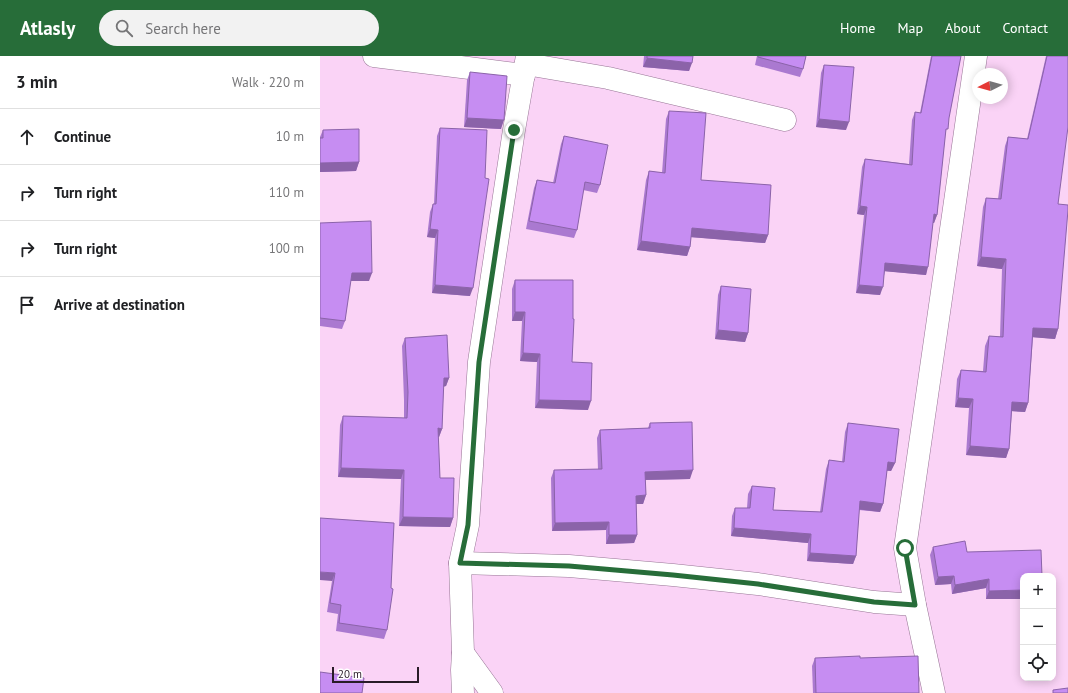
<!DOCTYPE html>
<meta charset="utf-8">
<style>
body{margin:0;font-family:"PT Sans",sans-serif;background:#f2f2f2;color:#202124}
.controls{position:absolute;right:12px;bottom:12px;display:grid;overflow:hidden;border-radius:8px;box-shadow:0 2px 10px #0003}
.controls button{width:36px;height:36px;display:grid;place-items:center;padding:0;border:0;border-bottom:1px solid #e0e0e0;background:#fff;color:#202124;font:20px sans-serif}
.compass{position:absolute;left:652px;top:12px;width:36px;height:36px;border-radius:50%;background:#fff;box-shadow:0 2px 10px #0003;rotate:264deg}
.scale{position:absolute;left:12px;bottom:10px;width:87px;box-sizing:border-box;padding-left:4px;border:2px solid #291b28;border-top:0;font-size:11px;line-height:14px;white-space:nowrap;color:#291b28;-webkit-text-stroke:3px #fff;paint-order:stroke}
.stop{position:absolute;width:12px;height:12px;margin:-9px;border:3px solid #276d39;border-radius:50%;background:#fff}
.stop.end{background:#276d39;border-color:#fff;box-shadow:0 1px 4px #0008}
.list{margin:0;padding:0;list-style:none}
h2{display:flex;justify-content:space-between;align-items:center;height:52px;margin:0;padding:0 16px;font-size:17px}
h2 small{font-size:13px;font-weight:400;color:#757577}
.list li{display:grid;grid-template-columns:26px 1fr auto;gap:12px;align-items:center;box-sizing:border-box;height:56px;padding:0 16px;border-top:1px solid #e0e0e0}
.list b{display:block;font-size:15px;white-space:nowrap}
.list em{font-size:13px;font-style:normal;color:#757577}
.icon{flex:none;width:22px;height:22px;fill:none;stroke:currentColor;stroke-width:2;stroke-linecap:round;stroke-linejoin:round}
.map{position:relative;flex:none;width:748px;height:637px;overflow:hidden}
header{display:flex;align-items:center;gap:24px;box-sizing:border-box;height:56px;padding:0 20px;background:#276d39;color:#fff}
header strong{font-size:19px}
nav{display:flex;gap:22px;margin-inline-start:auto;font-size:14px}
.search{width:280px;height:36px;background:#f2f2f2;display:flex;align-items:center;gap:10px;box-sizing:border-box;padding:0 14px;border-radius:22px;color:#757577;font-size:15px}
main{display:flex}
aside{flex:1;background:#fff}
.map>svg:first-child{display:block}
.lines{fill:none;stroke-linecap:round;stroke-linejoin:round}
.street-casing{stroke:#977595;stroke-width:23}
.street{stroke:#fff;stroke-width:22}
.wall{fill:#aa79d0}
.shaded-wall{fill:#8b63a9}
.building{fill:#c68df2;stroke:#8b63a9}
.route{stroke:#276d39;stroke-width:5}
</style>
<header>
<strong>Atlasly</strong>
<div class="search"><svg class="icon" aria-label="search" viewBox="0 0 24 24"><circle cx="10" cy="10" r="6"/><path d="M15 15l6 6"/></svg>Search here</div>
<nav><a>Home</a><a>Map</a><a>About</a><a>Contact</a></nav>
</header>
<main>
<aside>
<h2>3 min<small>Walk · 220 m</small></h2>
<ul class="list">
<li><svg class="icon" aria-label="ahead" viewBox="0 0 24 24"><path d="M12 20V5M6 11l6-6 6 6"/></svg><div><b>Continue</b></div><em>10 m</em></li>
<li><svg class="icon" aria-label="right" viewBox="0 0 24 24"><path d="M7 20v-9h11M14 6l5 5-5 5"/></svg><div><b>Turn right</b></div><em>110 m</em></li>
<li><svg class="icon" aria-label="right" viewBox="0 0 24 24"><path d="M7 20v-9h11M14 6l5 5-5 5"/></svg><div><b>Turn right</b></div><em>100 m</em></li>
<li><svg class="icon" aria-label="arrive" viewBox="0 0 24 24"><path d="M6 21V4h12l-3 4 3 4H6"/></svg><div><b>Arrive at destination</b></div></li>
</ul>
</aside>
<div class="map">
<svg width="748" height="637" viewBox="0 0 748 637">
<rect width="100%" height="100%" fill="#fad3f6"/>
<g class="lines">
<g class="street-casing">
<g id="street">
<polyline points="54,0 204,19"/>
<polyline points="206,8 288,22 465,64"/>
<polyline points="140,507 249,510 353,519 438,528 554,546 595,549"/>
<polyline points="143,597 172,637"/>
<polyline points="143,637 142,614 143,597 140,507 148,469 159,306 194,74 207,0"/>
<polyline points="614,637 595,549 585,492 656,0"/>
</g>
</g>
<use href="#street" class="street"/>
</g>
<g class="wall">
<polygon points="324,0 373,0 369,15 323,11"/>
<polygon points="437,0 486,0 483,13 480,21 435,9"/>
<polygon points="611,0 641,0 625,80 617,159 614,167 613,167 606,219 565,215 560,239 536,237 544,159 537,158 542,111 545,103 589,108 592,64 595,56 600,57"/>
<polygon points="726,0 748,0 738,148 738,273 735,283 713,281 708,347 705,356 692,355 689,393 686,402 646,399 649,352 635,351 637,323 641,314 663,315 665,290 669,280 680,281 682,213 657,210 663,151 666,142 678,143 685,90 688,81 707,83"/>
<polygon points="504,9 526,74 496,71 501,17"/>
<polygon points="150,16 181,73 144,71 147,24"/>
<polygon points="349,55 381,124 448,179 445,187 371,181 370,191 367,200 317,194 326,124 329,115 342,117 346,63"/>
<polygon points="120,72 150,240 112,237 115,182 107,181 110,156 113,148 114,148 117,80"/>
<polygon points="3,74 39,106 36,115 0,116 0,81"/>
<polygon points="244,80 280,129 277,137 263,134 257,174 254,182 206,173 214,132 217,124 233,127 241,88"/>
<polygon points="0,167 49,225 30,225 25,265 22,273 0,270"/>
<polygon points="195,224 252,306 268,354 215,352 217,306 200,305 202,265 192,265 192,233"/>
<polygon points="401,230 428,277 425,286 395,283 398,239"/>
<polygon points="85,282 129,322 126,330 123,331 122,373 119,381 118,381 120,422 133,462 130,471 79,470 81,423 18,421 20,369 23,360 84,362 84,344 82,290"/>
<polygon points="330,367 370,423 325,424 326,439 323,448 316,448 317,479 314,487 286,488 286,474 232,475 231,422 234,414 278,414 277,382 280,374 328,372"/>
<polygon points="528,367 575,407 571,415 567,415 563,448 560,456 539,454 536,500 533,508 487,505 488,487 411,480 412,460 415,452 427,452 428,438 432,430 453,454 500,456 506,413 509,404 522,406 525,376"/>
<polygon points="0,462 67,574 64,583 16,575 18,558 7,556 12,525"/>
<polygon points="613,491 647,496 703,520 703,543 666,543 666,532 632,538 631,528 615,529 610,499"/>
<polygon points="495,602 540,602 599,637 493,637 492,610"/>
</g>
<g class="shaded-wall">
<polygon points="327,2 372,7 369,15 323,11"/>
<polygon points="147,62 184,64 181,73 144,71"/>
<polygon points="499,63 529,66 526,74 496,71"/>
<polygon points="39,106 36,115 0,116 0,107"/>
<polygon points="540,150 547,151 544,159 537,158"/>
<polygon points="614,158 617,159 614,167 611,166"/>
<polygon points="372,172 448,179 445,187 369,181"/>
<polygon points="110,173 118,174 115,182 107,181"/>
<polygon points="321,185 370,191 367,200 317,194"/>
<polygon points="661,201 686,203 682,213 657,210"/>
<polygon points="565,207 608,211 606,219 562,215"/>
<polygon points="32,217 52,217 49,225 29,225"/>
<polygon points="115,229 153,232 150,240 112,237"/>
<polygon points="539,229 563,231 560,239 536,237"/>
<polygon points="195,256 205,256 202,265 192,265"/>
<polygon points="713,272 738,273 735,283 710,281"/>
<polygon points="398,274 428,277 425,286 395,283"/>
<polygon points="203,297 220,298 217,306 200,305"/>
<polygon points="124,322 129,322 126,330 120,331"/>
<polygon points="638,342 653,343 649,352 635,351"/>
<polygon points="219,344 271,345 268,354 215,352"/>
<polygon points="692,346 708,347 705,356 689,355"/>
<polygon points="118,372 122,373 119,381 115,381"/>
<polygon points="650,390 689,393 686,402 646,399"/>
<polygon points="568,406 575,407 571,415 565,414"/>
<polygon points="21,412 84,414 81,423 18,421"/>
<polygon points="373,414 370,423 322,424 325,416"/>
<polygon points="326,439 323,448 313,448 316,440"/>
<polygon points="540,445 563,448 560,456 536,453"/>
<polygon points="83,461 133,462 130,471 79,470"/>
<polygon points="289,466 286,474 232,475 235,467"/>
<polygon points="414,472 491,478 488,487 411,480"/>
<polygon points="289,479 317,479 314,487 286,488"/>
<polygon points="490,497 536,500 533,508 487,505"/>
<polygon points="0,516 15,517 12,525 0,524"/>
<polygon points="634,520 631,528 615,529 618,521"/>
<polygon points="669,523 666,532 632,538 635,529"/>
<polygon points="703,534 703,543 666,543 669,535"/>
</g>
<g class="building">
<polygon points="327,0 373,0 372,7 327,2"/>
<polygon points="438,0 486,0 483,13 438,1"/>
<polygon points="612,0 641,0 629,62 628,73 626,73 617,159 614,158 608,211 565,207 563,231 539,229 547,151 540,150 545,103 592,109 595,56 601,57"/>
<polygon points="727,0 748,0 748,71 738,148 748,149 748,154 738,273 713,272 708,347 692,346 689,393 650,390 653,343 638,342 641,314 666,316 669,280 683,281 686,203 661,201 666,142 681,143 688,81 708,83"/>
<polygon points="504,9 534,11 529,66 499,63"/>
<polygon points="150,16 187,20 184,64 147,62"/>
<polygon points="349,55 386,57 381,124 451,129 448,179 372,172 370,191 321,185 329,115 345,117"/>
<polygon points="120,72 167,74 165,122 169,123 153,232 115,229 118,174 110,173 113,148 116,148"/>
<polygon points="39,73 39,106 0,107 0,82 3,82 3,74"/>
<polygon points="244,80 288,89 280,129 265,126 257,174 209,165 217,124 235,127"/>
<polygon points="51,165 52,217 32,217 25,265 0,262 0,167"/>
<polygon points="195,224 253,224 253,263 254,263 252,306 272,307 271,345 219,344 220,298 203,297 205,256 195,256"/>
<polygon points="401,230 431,233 428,277 398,274"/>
<polygon points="127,279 129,322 124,322 122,373 118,372 120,422 134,422 133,462 83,461 84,414 21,412 23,360 87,362 88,336 85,282"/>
<polygon points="372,366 373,414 325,416 326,439 316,440 317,479 289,479 289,466 235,467 234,414 282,413 280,374 330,372 330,367"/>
<polygon points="528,367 579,373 575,407 568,406 563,448 540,445 536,500 490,497 491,478 414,472 415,452 430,452 432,430 455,432 453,454 502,456 509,404 524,406"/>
<polygon points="0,462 74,467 71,532 73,533 67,574 19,567 21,549 10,547 15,517 0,516"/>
<polygon points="645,485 647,496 721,494 722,520 703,520 703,534 669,535 669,523 635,529 634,520 618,521 613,491"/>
<polygon points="540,600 540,602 598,600 599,637 496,637 495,602"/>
<polygon points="0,616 44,622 42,637 0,637"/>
<polygon points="748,632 748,637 733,637 733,634"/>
</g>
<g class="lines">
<polyline class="route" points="194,74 159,306 148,469 140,507 249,510 353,519 438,528 554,546 595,549 585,492"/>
</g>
</svg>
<div class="controls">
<button>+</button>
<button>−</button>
<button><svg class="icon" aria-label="locate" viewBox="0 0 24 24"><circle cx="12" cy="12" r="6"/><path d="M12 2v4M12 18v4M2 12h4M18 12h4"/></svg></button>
</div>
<svg class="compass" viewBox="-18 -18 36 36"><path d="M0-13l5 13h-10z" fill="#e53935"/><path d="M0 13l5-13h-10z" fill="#757577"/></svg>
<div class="scale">20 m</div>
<div class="stop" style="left:585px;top:492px"></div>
<div class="stop end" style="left:194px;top:74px"></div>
</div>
</main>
